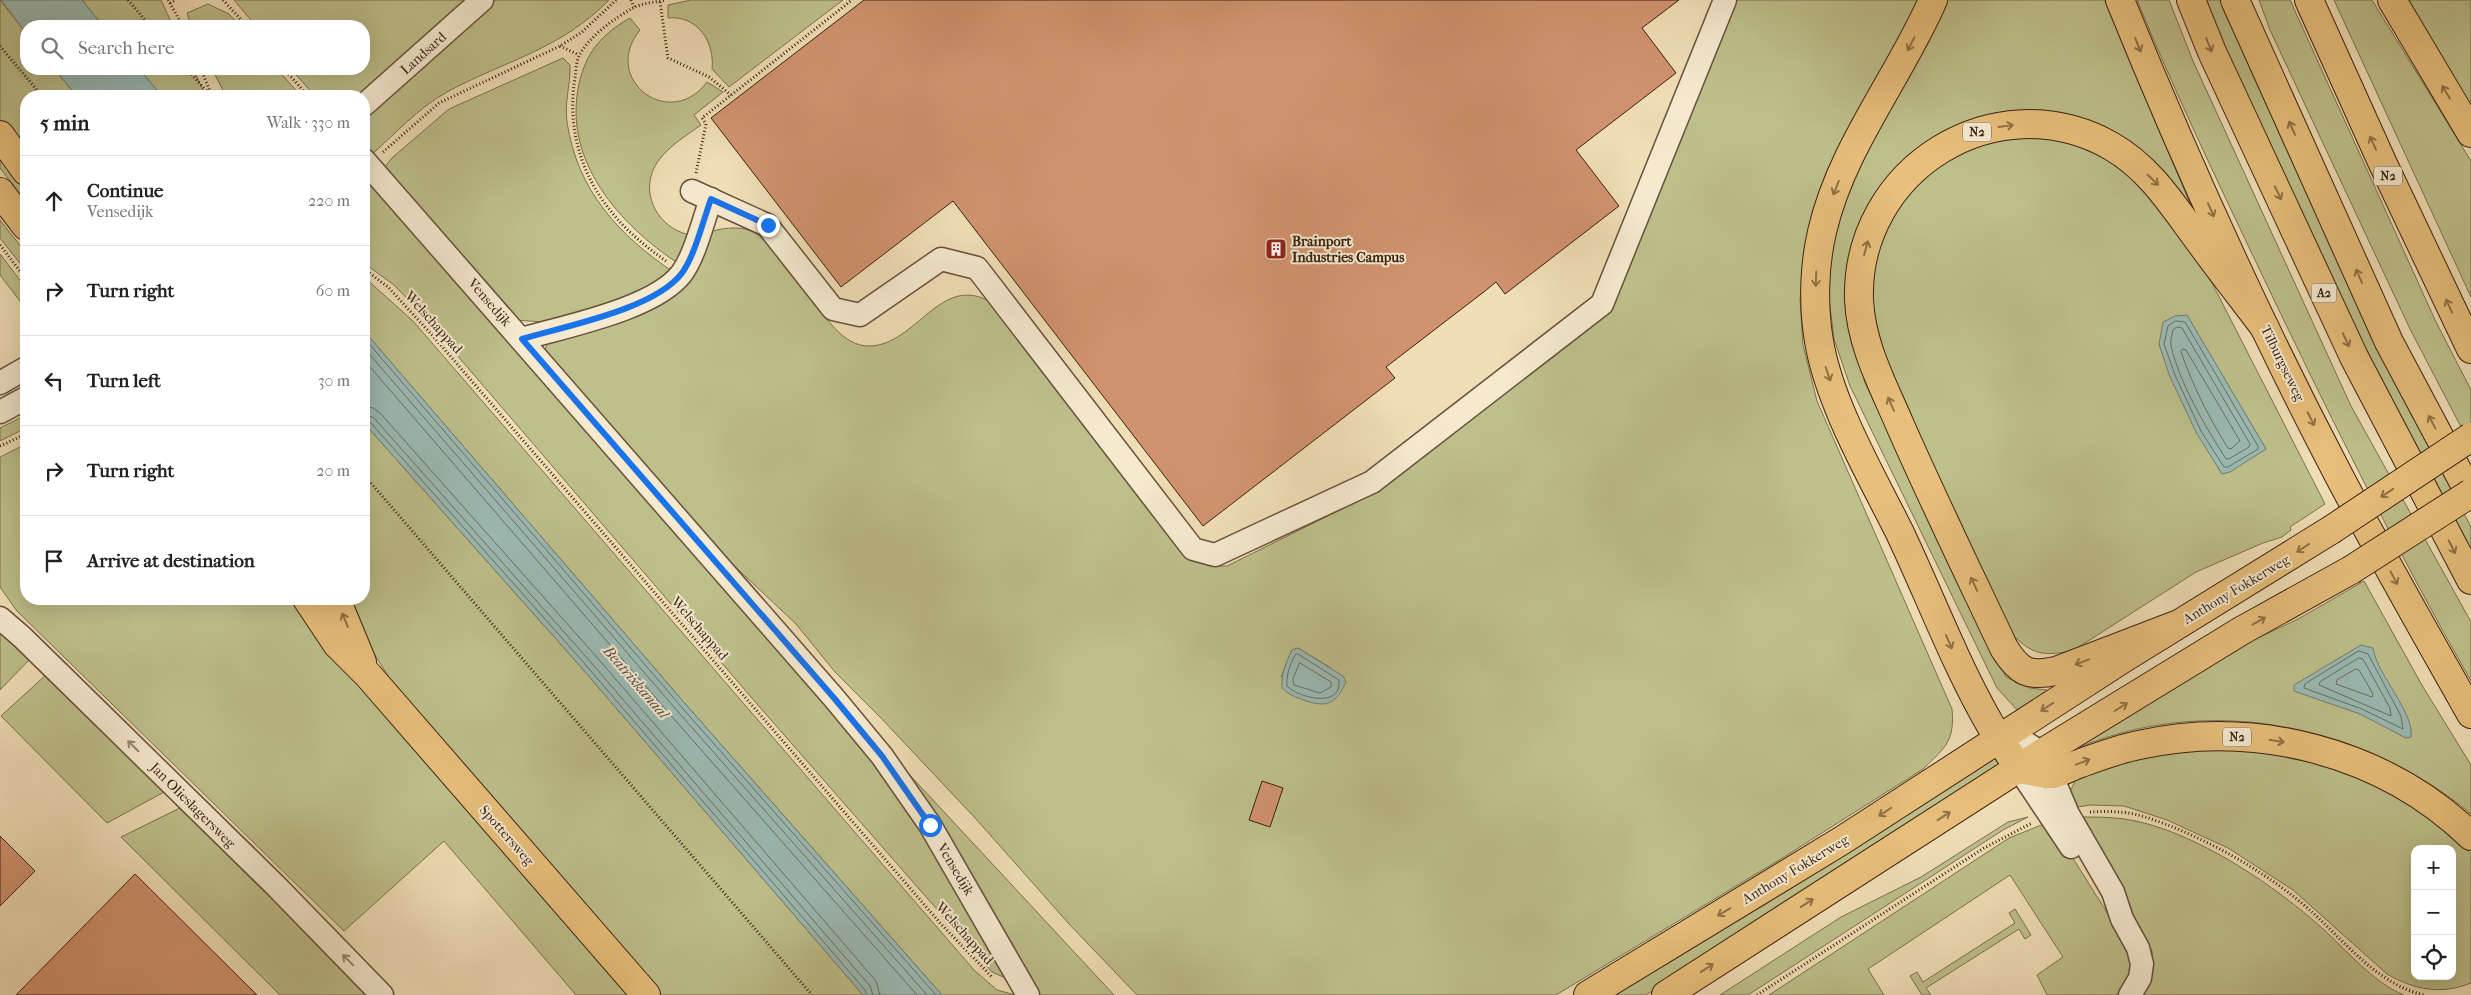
<!DOCTYPE html>
<meta charset="utf-8">
<style>
body{margin:0;font-family:"IM FELL French Canon",serif;background:#f6f6f6;color:#222}
.controls{position:absolute;right:15px;bottom:15px;display:grid;overflow:hidden;border-radius:10px;box-shadow:0 5px 20px #0002}
.controls button{width:45px;height:45px;display:grid;place-items:center;padding:0;border:0;border-bottom:1px solid #e0e0e0;background:#fff;color:#222;font:25px sans-serif}
.stop{position:absolute;width:15px;height:15px;margin:-11px;border:4px solid #1a73e8;border-radius:50%;background:#fff}
.stop.end{background:#1a73e8;border-color:#fff;box-shadow:0 1px 5px #0008}
.list{margin:0;padding:0;list-style:none}
h2{display:flex;justify-content:space-between;align-items:center;height:65px;margin:0;padding:0 20px;font-size:21px}
h2 small{font-size:16px;font-weight:400;color:#767676}
.list li{display:grid;grid-template-columns:32px 1fr auto;gap:15px;align-items:center;box-sizing:border-box;height:90px;padding:0 20px;border-top:1px solid #e0e0e0}
.list b{display:block;font-size:19px;white-space:nowrap}
.list p{margin:0;font-size:16px;white-space:nowrap;color:#767676}
.list em{font-size:16px;font-style:normal;color:#767676}
.icon{flex:none;width:28px;height:28px;fill:none;stroke:currentColor;stroke-width:2;stroke-linecap:round;stroke-linejoin:round}
.map{position:relative;flex:none;width:2471px;height:995px;overflow:hidden}
.search{position:absolute;background:#fff;box-shadow:0 5px 20px #0002;left:20px;top:20px;width:350px;height:55px;display:flex;align-items:center;gap:12px;box-sizing:border-box;padding:0 18px;border-radius:20px;color:#767676;font-size:19px}
.panel{position:absolute;background:#fff;box-shadow:0 5px 20px #0002;left:20px;top:90px;width:350px;height:515px;border-radius:20px}
.map>svg:first-child{display:block}
.green{fill:#bec08b;stroke:#7c704e;fill-rule:evenodd}
.water{fill:#9bbbb5;stroke:#747d74}
.lines{fill:none;stroke-linecap:round;stroke-linejoin:round}
.shore{stroke:#6a6e64;stroke-width:1}
.building{fill:#d1936f;stroke:#3a2112}
.minor-casing{stroke:#68503b;stroke-width:25}
.major-casing{stroke:#3a2112;stroke-width:30}
.highway-casing{stroke:#3a2112;stroke-width:30}
.path{stroke:#3a2112;stroke-width:3;stroke-dasharray:1 2.5;stroke-linecap:butt}
.minor{stroke:#f5ead0;stroke-width:22}
.major{stroke:#e8bf7b;stroke-width:28}
.highway{stroke:#e8bf7b;stroke-width:28}
.major-bridge-casing{stroke:#3a2112;stroke-width:30;stroke-linecap:butt}
.major-bridge{stroke:#e8bf7b;stroke-width:28}
.oneway{stroke:#917046}
.oneway2{stroke:#988671}
.route{stroke:#1a73e8;stroke-width:6}
.labels{text-anchor:middle;stroke-width:4;stroke-linejoin:round;paint-order:stroke}
.shield{fill:#f5ead0;stroke:#725d4b;stroke-width:1}
.shield-label{font-size:12px;font-weight:bold;fill:#3a2112}
.street-label{font-size:14px;fill:#3a2112;stroke:#f5ead0}
.poi-label{font-size:14px;font-weight:bold;fill:#3a2112;stroke:#f5ead0;text-anchor:start}
.water-label{font-size:15px;font-style:italic;fill:#574f43;stroke:#f5ead0}
</style>
<div class="map">
<svg width="2471" height="995" viewBox="0 0 2471 995">
<rect width="100%" height="100%" fill="#f0deb6"/>
<filter id="stains"><feTurbulence type="fractalNoise" baseFrequency=".004" numOctaves="4"/><feColorMatrix values="0 0 0 0 .2 0 0 0 0 .09 0 0 0 0 .02 0 0 0 .5 -.17"/></filter>
<radialGradient id="worn" r=".72"><stop offset=".6" stop-color="#630" stop-opacity="0"/><stop offset="1" stop-color="#630" stop-opacity=".3"/></radialGradient>
<g class="green">
<polygon points="0,0 26,33 26,69 54,69 77,96 26,96 26,154 0,121"/>
<polygon points="82,0 161,0 173,26 103,26"/>
<polygon points="234,0 469,0 360,96 315,96 291,69 364,69 364,26 256,26"/>
<path d="M496 0H609C560 50 504 61 447 92 418 108 394 135 370 156L364 149V123L366 116Z"/>
<path d="M691 0H843L729 87 712 69C715 43 698 15 668 18V5Z"/>
<path d="M1734 0H1927L1813 228 1800 299 1803 345 1817 401 1952 709C1955 741 1945 748 1923 769L1784 857 1556 995H1137L1070 925 976 819 880 717 835 672 796 624 694 528 543 355 549 339C566 333 648 309 656 301 673 284 689 250 706 235 713 229 727 228 736 228 793 229 818 347 869 346 916 346 941 271 992 303L1199 562 1210 566H1227L1372 494 1601 318ZM1298 648 1331 668 1281 677 1292 650Z"/>
<polygon points="1942,0 2105,0 2199,225 2161,180 2035,117 1897,177 1854,337 1865,383 2006,677 2030,688 2047,690 2018,711 1997,688 1850,386 1834,339 1829,298 1830,234 1863,149"/>
<path d="M2137 0H2169L2193 61 2351 406 2471 622V681C2393 544 2323 403 2255 260 2214 174 2173 88 2137 0Z"/>
<polygon points="2205,0 2221,0 2240,45 2378,348 2471,527 2471,549 2368,353 2226,50"/>
<polygon points="2259,0 2290,0 2436,322 2471,390 2471,446 2411,331 2270,30"/>
<polygon points="2334,0 2372,0 2471,161 2471,297"/>
<polygon points="2400,0 2471,0 2471,117"/>
<polygon points="208,4 229,14 240,26 191,26 187,13"/>
<path d="M630 18 640 30C600 79 670 132 707 82L723 92 694 115 701 125C687 135 669 146 659 160 637 189 656 228 690 235L679 264C620 225 562 161 579 84 586 52 602 34 630 18Z"/>
<path d="M563 58 570 65C571 84 564 102 567 122 577 190 619 236 675 273L650 291 545 322 513 320 382 170 393 157 449 109Z"/>
<polygon points="139,69 193,69 206,96 162,96"/>
<polygon points="212,69 277,69 301,96 226,96"/>
<path d="M2049 133 2120 161 2187 234 2325 504 2290 527 2291 530 2282 537 2263 543 2196 572 2074 650C2044 657 2032 655 2011 633L1876 344 1868 287 1892 207 1966 143ZM2187 316 2266 449 2222 474C2196 432 2175 391 2159 344Z"/>
<polygon points="0,155 26,189 26,202 0,168"/>
<polygon points="368,176 870,753 916,819 1010,980 992,972 955,930 757,704 419,311 394,285 364,263 364,180"/>
<polygon points="0,220 26,253 26,271 0,238"/>
<polygon points="0,254 26,288 26,309 0,275"/>
<polygon points="364,277 413,321 974,970 997,990 1015,995 942,995 688,707 364,331"/>
<polygon points="26,415 26,428 0,441 0,428"/>
<polygon points="364,423 580,666 863,995 660,995 401,696 362,635 345,599 364,599"/>
<polygon points="26,444 26,599 300,599 630,995 576,995 444,841 344,931 17,611 0,587 0,457"/>
<path d="M2364 581 2423 687 2471 765V814C2364 725 2211 693 2080 747L2079 743 2245 644 2298 619Z"/>
<polygon points="0,630 29,660 0,690"/>
<polygon points="47,674 166,791 107,823 1,716"/>
<path d="M2232 749C2330 757 2399 786 2471 854V983C2441 995 2415 990 2387 974L2293 890 2228 848 2167 820 2124 806 2091 805 2070 808 2068 796 2076 779C2124 756 2179 750 2232 749ZM2415 849H2452V976H2415Z"/>
<polygon points="2001,754 2006,760 1646,995 1614,995 1861,845"/>
<polygon points="894,758 1114,995 1037,995"/>
<polygon points="180,808 369,995 280,995 121,837"/>
<polygon points="2028,817 2003,830 1748,995 1720,995 1841,917 1921,877 2008,822"/>
<path d="M2080 817C2100 817 2120 817 2140 822 2203 837 2275 886 2322 928 2346 950 2375 984 2404 995H2141L2153 969 2152 951 2134 916 2076 819Z"/>
<path d="M2044 824 2057 833 2130 949C2132 963 2133 990 2115 995 2103 995 2062 995 2047 995L2037 975 2063 957 2010 875 1868 969 1884 995H1769L2009 838Z"/>
<polygon points="2015,909 2031,935 2025,939 2019,929 1926,988 1931,995 1922,995 1910,976 1917,972 1923,982 2015,923 2009,913"/>
</g>
<g class="water">
<polygon points="1,0 82,0 103,26 26,26 26,33"/>
<polygon points="54,69 139,69 162,96 77,96"/>
<polygon points="2187,315 2266,449 2230,472 2222,474 2197,434 2170,377 2159,344 2163,322 2175,316"/>
<polygon points="364,331 688,707 942,995 863,995 580,666 364,423"/>
<path d="M2361 645 2373 648C2377 675 2415 713 2411 737L2406 738 2360 714 2294 691V685Z"/>
<path d="M1298 648 1343 676 1346 682C1336 703 1328 708 1306 701 1296 697 1289 695 1282 688 1281 674 1286 663 1292 650Z"/>
</g>
<g class="lines">
<g class="shore">
<polygon points="2176,321 2185,322 2258,446 2258,449 2228,467 2224,467 2201,431 2175,375 2164,344 2168,326"/>
<path d="M2178 327 2182 328 2250 444 2249 447 2229 459H2226C2205 426 2180 384 2171 346 2170 341 2172 335 2173 330Z"/>
<polyline points="364,338 684,710 936,995"/>
<polyline points="364,348 680,714 927,995"/>
<path d="M2183 349 2186 350 2240 441 2231 449 2228 448C2209 418 2193 386 2181 352Z"/>
<polyline points="364,360 674,719 917,995"/>
<polyline points="364,406 373,408 380,413 594,654 876,981 880,995"/>
<polyline points="364,414 374,418 588,659 870,986 873,995"/>
<polyline points="364,420 370,422 584,663 865,990 867,995"/>
<polygon points="2359,651 2368,654 2401,716 2403,729 2362,709 2304,688 2305,684"/>
<path d="M1298 654 1339 680C1342 709 1299 698 1287 686 1286 675 1290 665 1295 655Z"/>
<polygon points="2359,658 2363,659 2390,708 2391,716 2319,685 2320,682"/>
<polygon points="1300,663 1331,682 1331,687 1320,693 1294,685 1293,679"/>
<polygon points="2356,669 2359,670 2373,694 2372,697 2336,684 2337,680"/>
</g>
</g>
<g class="building">
<polygon points="864,0 1679,0 1642,28 1676,73 1576,150 1619,206 1505,294 1496,282 1485,291 1386,367 1395,378 1203,526 953,201 841,287 711,118"/>
<polygon points="1262,781 1283,788 1270,827 1249,820"/>
<polygon points="0,836 35,871 0,906"/>
<polygon points="135,874 257,995 16,995"/>
</g>
<g class="lines">
<g class="minor-casing">
<g id="minor">
<polyline points="364,105 482,0"/>
<polyline points="364,160 834,698 882,756 930,825 1028,995"/>
<polyline points="692,191 767,225 833,309 860,315 941,259 977,268 1193,549 1215,555 1372,482 1602,304 1725,0"/>
<path d="M522 339C566 326 655 309 682 273 695 255 703 221 711 199"/>
<polyline points="0,383 26,368"/>
<polyline points="0,412 26,398"/>
<polyline points="0,618 22,637 275,885 382,995"/>
<polyline points="1999,738 2011,737 2021,740 2042,753 2068,814 2113,892 2122,919 2138,948 2142,964 2140,978 2130,995"/>
<polyline points="2019,769 2071,847"/>
</g>
</g>
<g class="major-casing">
<g id="major">
<polyline points="0,135 26,171"/>
<polyline points="0,192 26,226"/>
<polyline points="307,599 337,644 368,675 646,995"/>
<polyline points="336,599 362,662"/>
<polyline points="1588,995 1841,841 2124,658 2331,530"/>
<polyline points="1666,995 2042,753 2241,631 2351,570"/>
</g>
</g>
<g class="highway-casing">
<g id="highway">
<path d="M1933 0C1899 78 1841 148 1822 232 1814 266 1813 306 1819 341 1829 403 1871 475 1899 531 1930 596 1955 664 1991 726 2000 741 2010 754 2019 769 2029 770 2043 775 2053 774 2062 772 2072 766 2081 763 2100 756 2119 749 2139 745 2256 719 2384 752 2471 836"/>
<path d="M2120 0C2185 160 2257 319 2337 472 2380 554 2426 634 2471 714"/>
<polyline points="2191,0 2212,52 2354,357 2471,580"/>
<polyline points="2235,0 2389,342 2471,496"/>
<polyline points="2309,0 2383,164 2471,349"/>
<polyline points="2392,0 2471,133"/>
<path d="M2176 625 2056 671C2028 677 2019 672 2004 648 1969 574 1933 500 1900 425 1883 385 1861 345 1859 300 1855 169 1996 81 2111 146 2151 169 2173 206 2200 242 2221 271 2244 300 2265 328"/>
</g>
</g>
<g class="path">
<polyline points="128,0 150,26"/>
<polyline points="168,0 183,26"/>
<polyline points="223,0 247,26"/>
<polyline points="631,0 634,7"/>
<polyline points="660,2 668,58 709,77 731,95"/>
<polyline points="170,3 176,0"/>
<polyline points="0,46 42,96"/>
<polyline points="560,46 579,55"/>
<polyline points="187,69 211,96"/>
<polyline points="201,69 212,96"/>
<polyline points="284,69 308,96"/>
<polyline points="383,152 439,103 560,46 582,32 616,0"/>
<polyline points="696,173 706,124 702,118 852,0"/>
<polyline points="0,245 26,279"/>
<path d="M666 261C645 246 626 231 610 210 580 173 567 125 575 78 576 71 576 62 579 56 589 36 615 18 633 8 642 3 656 2 666 0"/>
<polyline points="364,269 388,287 432,335 941,924 993,978"/>
<polyline points="0,446 26,434"/>
<polyline points="364,475 812,995"/>
<path d="M2090 812C2107 811 2125 811 2142 816 2200 834 2268 872 2313 913 2346 943 2379 985 2424 995"/>
<polyline points="1757,995 1984,848 2032,823"/>
</g>
<use href="#minor" class="minor"/>
<use href="#major" class="major"/>
<use href="#highway" class="highway"/>
<g class="major-bridge-casing">
<g id="major-bridge">
<polyline points="2331,530 2471,437"/>
<polyline points="2351,570 2471,493"/>
</g>
</g>
<use href="#major-bridge" class="major-bridge"/>
</g>
<defs><path id="oneway-shaft" d="M-6 0H5M1.5-3L5.5 0L1.5 3" fill="none" stroke-width="1.6" stroke-linecap="round" stroke-linejoin="round" transform="scale(1.25)"/></defs>
<g class="oneway">
<use href="#oneway-shaft" transform="translate(1911 44) rotate(117)"/>
<use href="#oneway-shaft" transform="translate(2138 45) rotate(68)"/>
<use href="#oneway-shaft" transform="translate(2209 45) rotate(67)"/>
<use href="#oneway-shaft" transform="translate(2446 92) rotate(-121)"/>
<use href="#oneway-shaft" transform="translate(2006 126) rotate(-8)"/>
<use href="#oneway-shaft" transform="translate(2292 128) rotate(-114)"/>
<use href="#oneway-shaft" transform="translate(2373 143) rotate(-114)"/>
<use href="#oneway-shaft" transform="translate(2153 180) rotate(44)"/>
<use href="#oneway-shaft" transform="translate(1836 188) rotate(112)"/>
<use href="#oneway-shaft" transform="translate(2278 193) rotate(65)"/>
<use href="#oneway-shaft" transform="translate(2211 210) rotate(66)"/>
<use href="#oneway-shaft" transform="translate(1866 248) rotate(-75)"/>
<use href="#oneway-shaft" transform="translate(2359 276) rotate(-114)"/>
<use href="#oneway-shaft" transform="translate(1816 279) rotate(92)"/>
<use href="#oneway-shaft" transform="translate(2449 306) rotate(-115)"/>
<use href="#oneway-shaft" transform="translate(2346 340) rotate(65)"/>
<use href="#oneway-shaft" transform="translate(1828 374) rotate(71)"/>
<use href="#oneway-shaft" transform="translate(1891 404) rotate(-114)"/>
<use href="#oneway-shaft" transform="translate(2311 419) rotate(63)"/>
<use href="#oneway-shaft" transform="translate(2432 422) rotate(-118)"/>
<use href="#oneway-shaft" transform="translate(2387 493) rotate(146)"/>
<use href="#oneway-shaft" transform="translate(2452 547) rotate(63)"/>
<use href="#oneway-shaft" transform="translate(2303 548) rotate(147)"/>
<use href="#oneway-shaft" transform="translate(2394 578) rotate(62)"/>
<use href="#oneway-shaft" transform="translate(1974 584) rotate(-115)"/>
<use href="#oneway-shaft" transform="translate(345 620) rotate(-113)"/>
<use href="#oneway-shaft" transform="translate(2259 621) rotate(-29)"/>
<use href="#oneway-shaft" transform="translate(1949 642) rotate(66)"/>
<use href="#oneway-shaft" transform="translate(2082 662) rotate(159)"/>
<use href="#oneway-shaft" transform="translate(2047 707) rotate(147)"/>
<use href="#oneway-shaft" transform="translate(2121 707) rotate(-32)"/>
<use href="#oneway-shaft" transform="translate(2277 741) rotate(9)"/>
<use href="#oneway-shaft" transform="translate(2083 762) rotate(-21)"/>
<use href="#oneway-shaft" transform="translate(1885 812) rotate(147)"/>
<use href="#oneway-shaft" transform="translate(1944 816) rotate(-33)"/>
<use href="#oneway-shaft" transform="translate(1807 903) rotate(-33)"/>
<use href="#oneway-shaft" transform="translate(1724 912) rotate(149)"/>
<use href="#oneway-shaft" transform="translate(1707 968) rotate(-33)"/>
</g>
<g class="oneway2">
<use href="#oneway-shaft" transform="translate(133 746) rotate(-135)"/>
<use href="#oneway-shaft" transform="translate(348 960) rotate(-134)"/>
</g>
<g class="lines">
<path class="route" d="M768 225 711 199C703 221 695 255 682 273 655 309 566 326 522 339L834 698 882 756 930 825"/>
</g>
<defs>
<g id="building-square" transform="scale(1.125)"><rect x="-9" y="-9" width="18" height="18" rx="4" fill="#8f2418" stroke="#f5ead0"/><path d="M-4-6H4V6H1V3H-1V6H-4ZM-2.5-4.3h1.7v1.8h-1.7ZM.8-4.3h1.7v1.8H.8ZM-2.5-1h1.7V.8h-1.7ZM.8-1h1.7V.8H.8Z" fill="#fff"/></g>
</defs>
<g fill-rule="evenodd">
<use href="#building-square" x="1276" y="249"/>
</g>
<g class="labels">
<g class="shield">
<rect x="1963" y="122.5" width="28" height="19" rx="4"/>
<rect x="2374" y="166.5" width="28" height="19" rx="4"/>
<rect x="2311.5" y="283.5" width="25" height="19" rx="4"/>
<rect x="2223" y="727.5" width="28" height="19" rx="4"/>
</g>
<g class="shield-label">
<text x="1977" y="136">N2</text>
<text x="2388" y="180">N2</text>
<text x="2324" y="297">A2</text>
<text x="2237" y="741">N2</text>
</g>
<g class="street-label">
<text transform="translate(423 53) rotate(-42)" y="5">Landsard</text>
<text transform="translate(490 302) rotate(49)" y="5">Vensedijk</text>
<text transform="translate(434 322) rotate(48)" y="5">Welschappad</text>
<text transform="translate(2283 363) rotate(64)" y="5">Tilburgseweg</text>
<text transform="translate(2236 589) rotate(-31)" y="5">Anthony Fokkerweg</text>
<text transform="translate(700 628) rotate(49)" y="5">Welschappad</text>
<text transform="translate(193 805) rotate(45)" y="5">Jan Olieslagersweg</text>
<text transform="translate(507 835) rotate(49)" y="5">Spottersweg</text>
<text transform="translate(956 869) rotate(59)" y="5">Vensedijk</text>
<text transform="translate(1795 869) rotate(-31)" y="5">Anthony Fokkerweg</text>
<text transform="translate(965 933) rotate(48)" y="5">Welschappad</text>
</g>
<g class="poi-label">
<text x="1292" y="246">Brainport<tspan x="1292" dy="16">Industries Campus</tspan></text>
</g>
<g class="water-label">
<text transform="translate(636 682) rotate(49)" y="5">Beatrixkanaal</text>
</g>
</g>
<rect width="100%" height="100%" filter="url(#stains)"/>
<rect width="100%" height="100%" fill="url(#worn)"/>
</svg>
<div class="controls">
<button>+</button>
<button>−</button>
<button><svg class="icon" aria-label="locate" viewBox="0 0 24 24"><circle cx="12" cy="12" r="6"/><path d="M12 2v4M12 18v4M2 12h4M18 12h4"/></svg></button>
</div>
<div class="stop" style="left:930px;top:825px"></div>
<div class="stop end" style="left:768px;top:225px"></div>
<div class="search"><svg class="icon" aria-label="search" viewBox="0 0 24 24"><circle cx="10" cy="10" r="6"/><path d="M15 15l6 6"/></svg>Search here</div>
<section class="panel">
<h2>5 min<small>Walk · 330 m</small></h2>
<ul class="list">
<li><svg class="icon" aria-label="ahead" viewBox="0 0 24 24"><path d="M12 20V5M6 11l6-6 6 6"/></svg><div><b>Continue</b><p>Vensedijk</p></div><em>220 m</em></li>
<li><svg class="icon" aria-label="right" viewBox="0 0 24 24"><path d="M7 20v-9h11M14 6l5 5-5 5"/></svg><div><b>Turn right</b></div><em>60 m</em></li>
<li><svg class="icon" aria-label="left" viewBox="0 0 24 24"><path d="M17 20v-9H6M10 6l-5 5 5 5"/></svg><div><b>Turn left</b></div><em>30 m</em></li>
<li><svg class="icon" aria-label="right" viewBox="0 0 24 24"><path d="M7 20v-9h11M14 6l5 5-5 5"/></svg><div><b>Turn right</b></div><em>20 m</em></li>
<li><svg class="icon" aria-label="arrive" viewBox="0 0 24 24"><path d="M6 21V4h12l-3 4 3 4H6"/></svg><div><b>Arrive at destination</b></div></li>
</ul>
</section>
</div>
